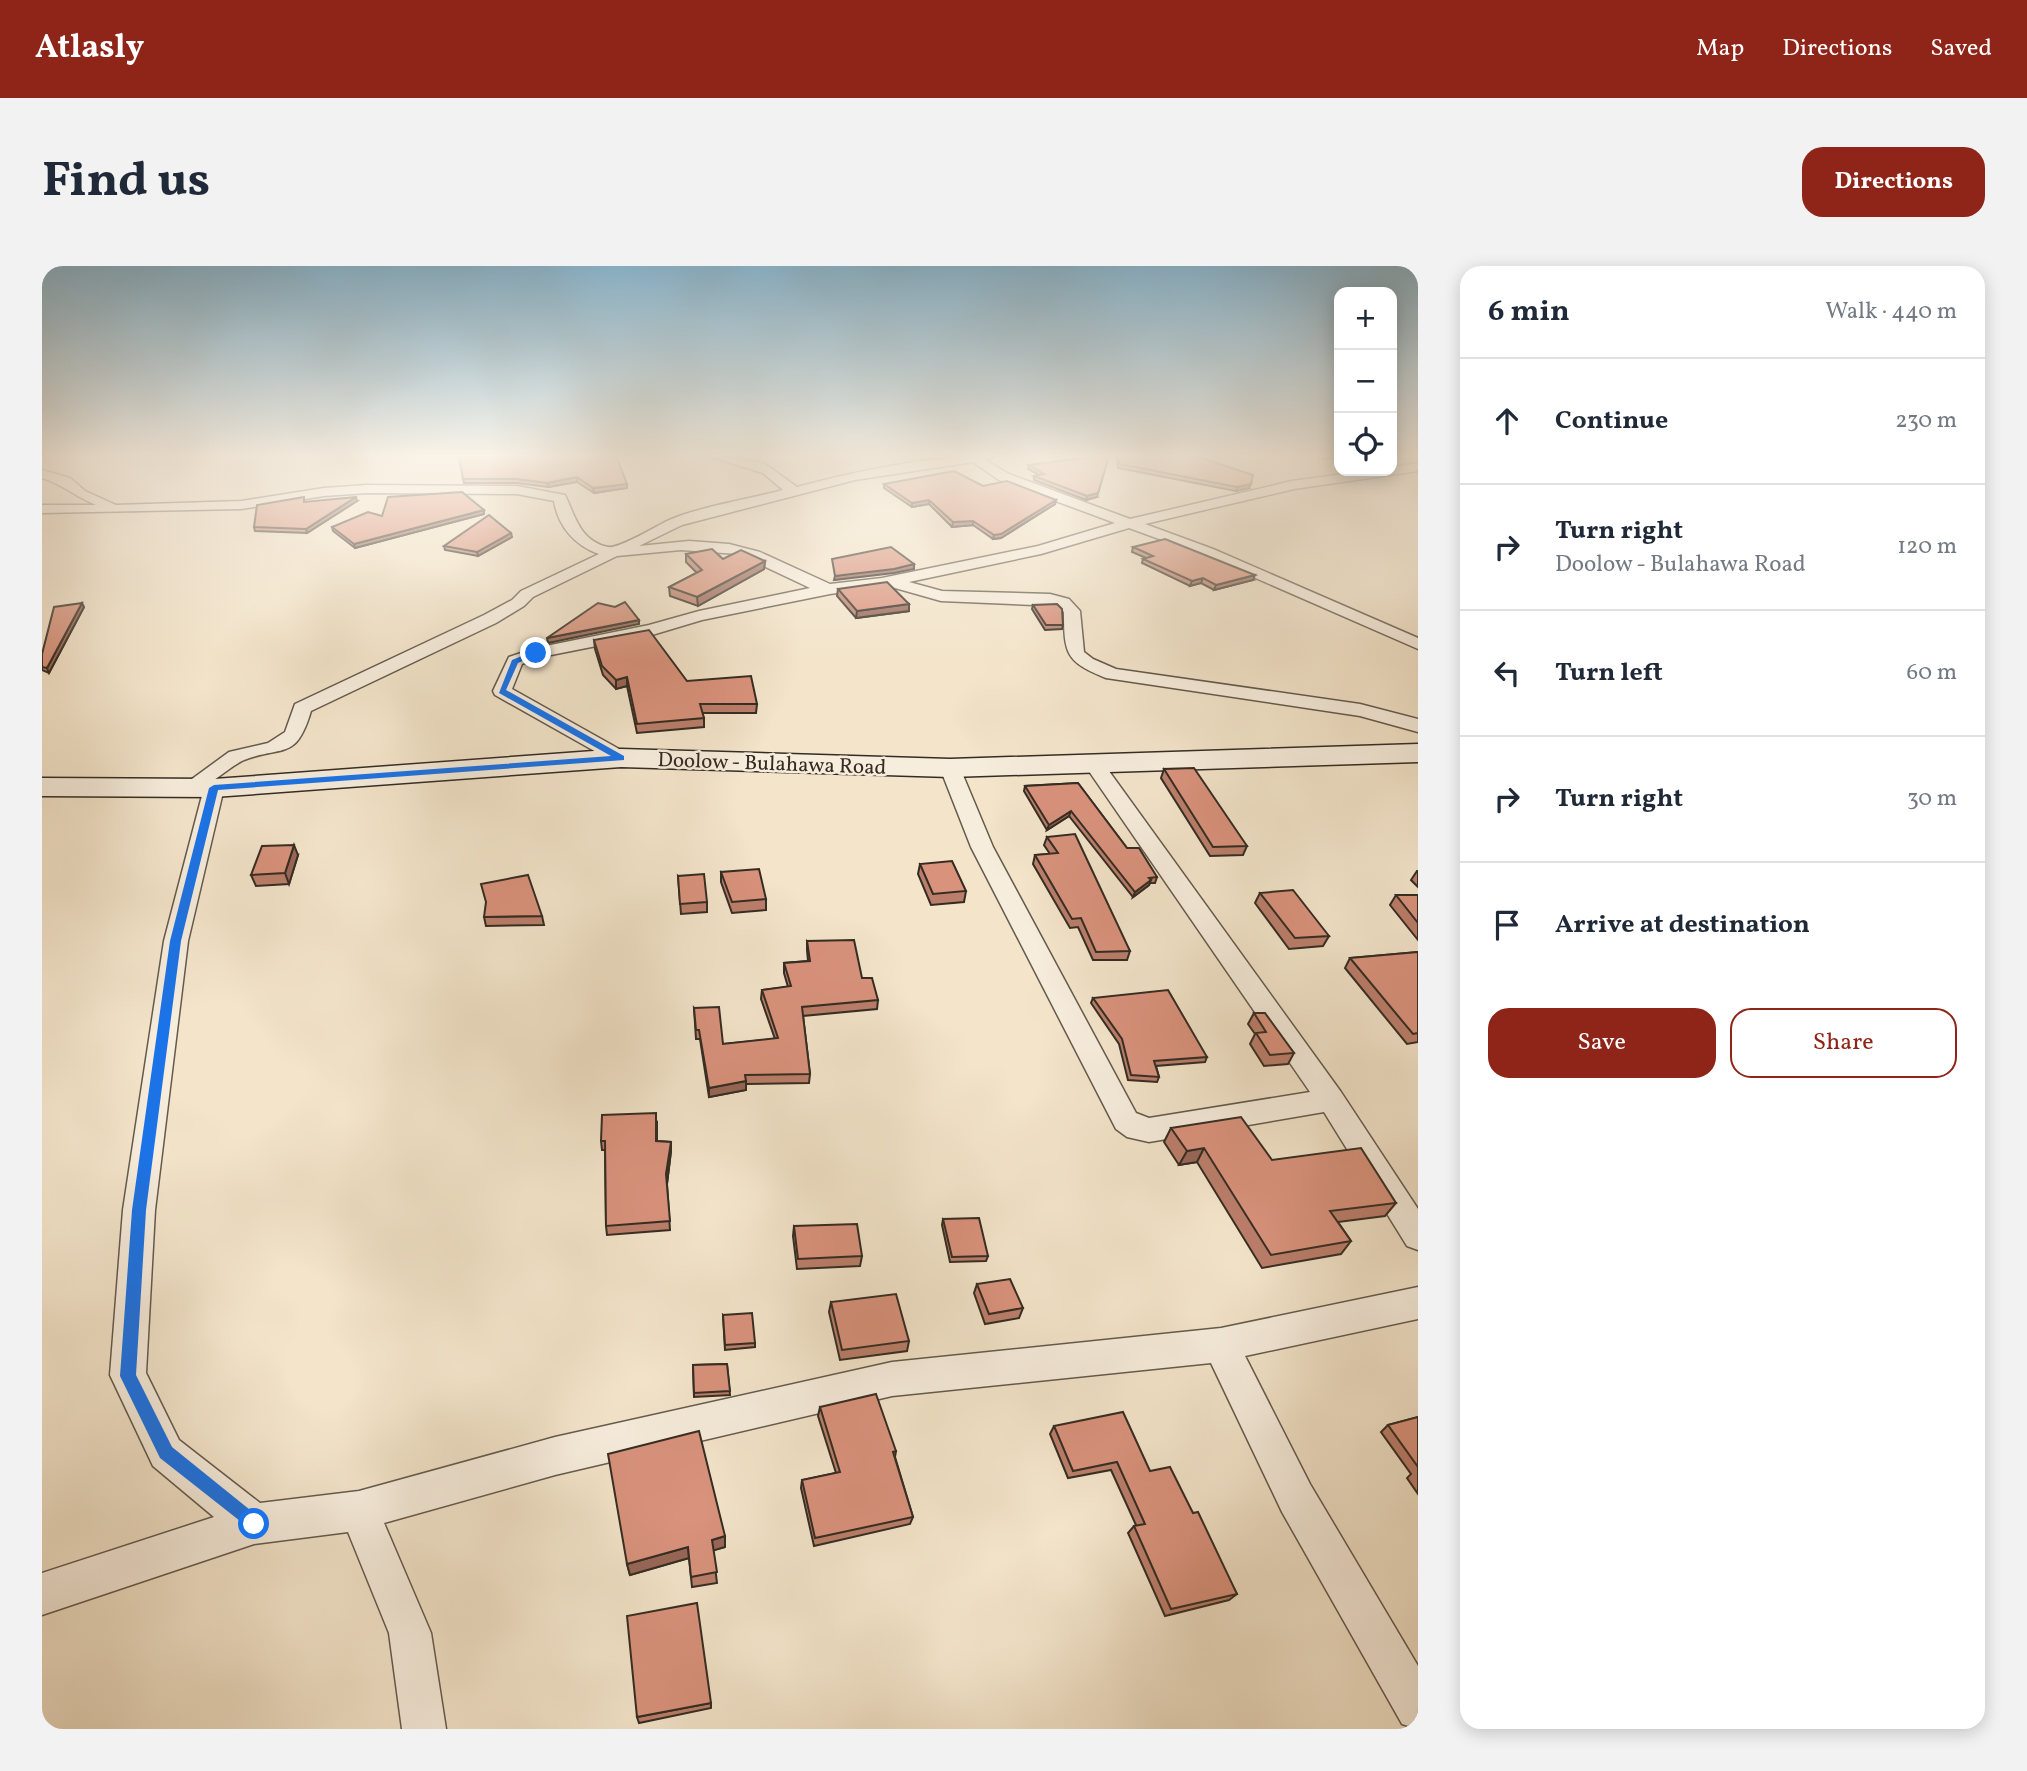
<!DOCTYPE html>
<meta charset="utf-8">
<style>
body{margin:0;font-family:Vollkorn,serif;background:#f2f2f3;color:#1f2937}
.controls{position:absolute;right:21px;top:21px;display:grid;overflow:hidden;border-radius:14px;box-shadow:0 4px 18px #0003}
.controls button{width:63px;height:63px;display:grid;place-items:center;padding:0;border:0;border-bottom:2px solid #e0e1e3;background:#fff;color:#1f2937;font:35px sans-serif}
.stop{position:absolute;width:21px;height:21px;margin:-16px;border:5px solid #1a73e8;border-radius:50%;background:#fff}
.stop.end{background:#1a73e8;border-color:#fff;box-shadow:0 2px 7px #0008}
.list{margin:0;padding:0;list-style:none}
h2{display:flex;justify-content:space-between;align-items:center;height:91px;margin:0;padding:0 28px;font-size:30px}
h2 small{font-size:23px;font-weight:400;color:#747a83}
.list li{display:grid;grid-template-columns:46px 1fr auto;gap:21px;align-items:center;box-sizing:border-box;height:126px;padding:0 28px;border-top:2px solid #e0e1e3}
.list b{display:block;font-size:26px;white-space:nowrap}
.list p{margin:0;font-size:23px;white-space:nowrap;color:#747a83}
.list em{font-size:23px;font-style:normal;color:#747a83}
.actions{display:flex;gap:14px;padding:21px 28px}
.actions a{flex:1;padding:16px 0;border:2px solid #8f2418;border-radius:21px;text-align:center;font-size:24px;color:#8f2418}
.actions .main{background:#8f2418;color:#fff}
.icon{flex:none;width:38px;height:38px;fill:none;stroke:currentColor;stroke-width:2;stroke-linecap:round;stroke-linejoin:round}
.map{position:relative;flex:none;width:1376px;height:1463px;overflow:hidden;border-radius:21px}
header{display:flex;align-items:center;gap:42px;box-sizing:border-box;height:98px;padding:0 35px;background:#8f2418;color:#fff}
header strong{font-size:33px}
nav{display:flex;gap:38px;margin-inline-start:auto;font-size:24px}
.intro{display:flex;align-items:center;justify-content:space-between;box-sizing:border-box;height:168px;padding:0 42px}
h1{margin:0;font-size:49px}
.button{padding:18px 32px;border-radius:21px;background:#8f2418;color:#fff;font-size:24px;font-weight:700}
main{display:flex;gap:42px;padding:0 42px}
aside{flex:1;background:#fff;border-radius:21px;box-shadow:0 4px 18px #0003}
.map>svg:first-child{display:block}
.lines{fill:none;stroke-linecap:round;stroke-linejoin:round}
.street-casing{stroke:#645a4d;stroke-width:3}
.secondary-casing{stroke:#342c23;stroke-width:3}
.street{fill:#f7eddd;fill-rule:evenodd}
.secondary{fill:#f7eddd;fill-rule:evenodd}
.wall{fill:#bb7e6b;stroke:#342c23;stroke-width:2}
.shaded-wall{fill:#986657;stroke:#342c23;stroke-width:2}
.building{fill:#d9927c;stroke:#342c23;stroke-width:2}
.route{fill:#1a73e8}
.labels{text-anchor:middle;stroke-width:5;stroke-linejoin:round;paint-order:stroke}
.far-street-label{font-size:21px;fill:#342c23;stroke:#f7eddd}
</style>
<header>
<strong>Atlasly</strong>
<nav><a>Map</a><a>Directions</a><a>Saved</a></nav>
</header>
<div class="intro"><h1>Find us</h1><a class="button">Directions</a></div>
<main>
<div class="map">
<svg width="1376" height="1463" viewBox="0 0 1376 1463">
<rect width="100%" height="100%" fill="#f3e4ca"/>
<filter id="stains"><feTurbulence type="fractalNoise" baseFrequency=".00286" numOctaves="4"/><feColorMatrix values="0 0 0 0 .2 0 0 0 0 .09 0 0 0 0 .02 0 0 0 .5 -.17"/></filter>
<radialGradient id="worn" r=".72"><stop offset=".6" stop-color="#630" stop-opacity="0"/><stop offset="1" stop-color="#630" stop-opacity=".3"/></radialGradient>
<g class="lines">
<g class="street-casing">
<g id="street">
<path d="M666 190H688L723 198 755 221C819 204 886 190 953 190L943 194 967 208 1088 253 1250 215 1323 205H1350V201L1376 197V205L1252 223 1103 258 1171 283 1376 372V383L1161 289 1087 262 999 288 867 316 900 325 1008 328 1027 333 1038 345 1042 386 1051 393 1074 403 1318 438 1376 453V466L1318 450 1064 412C1024 396 1022 388 1022 346L1015 340 899 335 846 320 788 328 660 354 610 369 499 391 480 398 470 423 586 488 589 492 586 496H572L453 429 451 425 467 391 494 382 607 359 657 345 768 322 696 288 639 284 575 290 491 331 482 340 454 357 269 445C254 495 242 479 202 494 191 499 180 509 169 516L179 518 182 522 146 675 113 944 104 1107 137 1174 218 1237 317 1225 513 1171 850 1096 1179 1062 1376 1021V1053L1203 1090 1268 1218 1376 1400V1463L1360 1458 1240 1246 1169 1097 850 1130 513 1209 342 1257 389 1367 404 1463H360L347 1367 306 1266 212 1278 0 1349V1307L172 1251 111 1200 68 1109 81 944 122 675 162 522 149 527 142 525 139 521 187 486 226 477 243 466 253 438 442 349 470 334 479 325 557 288C533 280 516 260 512 235L475 228 324 227 282 230 199 243 0 247V239H54C34 231 20 218 0 212V204L28 212 43 225 74 239 199 235 282 222 324 219 475 220 523 229C533 250 538 275 566 281 577 283 613 261 625 255 655 241 708 233 741 224L721 207ZM931 196 957 214 1073 257 996 280 840 312 788 318 718 286 687 278 647 275 597 280 640 259 813 214Z"/>
<polygon points="1052,492 1059,494 1299,826 1376,943 1376,984 1365,980 1282,846 1107,876 1085,871 1074,863 929,581 898,502 901,498 915,498 918,502 951,581 1094,847 1107,852 1268,826 1042,498 1045,494"/>
</g>
</g>
<g class="secondary-casing">
<polygon id="secondary" points="1376,478 1376,496 908,511 579,501 172,531 0,530 0,512 172,513 579,483 908,493"/>
</g>
<use href="#street" class="street"/>
<use href="#secondary" class="secondary"/>
</g>
<g class="wall">
<polygon points="417,190 574,190 585,222 552,227 535,216 506,221 475,217 422,217"/>
<polygon points="1075,190 1153,190 1207,222 1194,225 1076,202"/>
<polygon points="987,199 1055,231 1044,234 992,214 992,210 997,209 986,203"/>
<polygon points="842,218 941,220 1014,234 1013,238 959,272 951,273 931,259 910,261 887,238 870,241 842,222"/>
<polygon points="315,235 265,267 213,265 212,261 263,236"/>
<polygon points="442,248 313,282 291,265 290,261 340,250"/>
<polygon points="470,271 436,290 403,284 402,280"/>
<polygon points="1091,281 1211,314 1172,324 1159,317 1148,320 1100,297 1101,293 1104,292 1090,286"/>
<polygon points="644,288 681,293 723,295 722,303 656,340 628,330 627,321 655,307 644,296"/>
<polygon points="796,323 867,338 867,345 814,352 795,330"/>
<polygon points="991,339 1021,359 1020,363 1003,364 990,343"/>
<polygon points="42,341 7,407 0,404 0,388"/>
<polygon points="552,374 645,415 715,438 714,447 660,447 662,452 662,461 595,467 585,420 574,423 561,409 553,383"/>
<polygon points="1122,503 1205,580 1201,589 1168,590 1119,512"/>
<polygon points="1036,517 1085,582 1115,611 1113,617 1108,617 1107,619 1091,631 1027,550 1005,564 982,525 983,520"/>
<polygon points="1005,571 1088,685 1085,694 1051,694 1036,661 1028,662 991,598 993,589 1008,588 1002,579"/>
<polygon points="256,589 247,618 214,620 209,609"/>
<polygon points="878,598 924,625 922,636 889,639 876,608"/>
<polygon points="1375,605 1376,605 1376,621 1369,614"/>
<polygon points="679,606 724,633 724,644 690,647 679,616"/>
<polygon points="636,610 665,636 665,646 639,648"/>
<polygon points="1218,627 1287,670 1281,680 1247,683 1213,637"/>
<polygon points="1354,629 1376,629 1376,674 1348,639"/>
<polygon points="500,650 502,659 444,660 442,651"/>
<polygon points="765,675 820,712 836,734 835,743 761,750 768,808 767,817 704,818 704,824 667,831 658,773 654,773 652,742 681,778 733,773 719,733 720,724 746,721 742,707 742,697 766,695 765,684"/>
<polygon points="1376,686 1376,776 1365,778 1303,702 1308,692"/>
<polygon points="1051,732 1165,791 1163,796 1114,800 1117,811 1115,816 1086,814 1077,778 1049,737"/>
<polygon points="1212,747 1252,787 1246,798 1222,800 1208,778 1213,768 1206,758"/>
<polygon points="615,856 615,875 629,876 629,885 625,918 628,964 565,969 564,960 563,884 560,884 559,875"/>
<polygon points="1129,862 1230,894 1354,937 1343,950 1296,956 1309,975 1299,988 1220,1002 1155,896 1137,899 1122,876"/>
<polygon points="901,953 946,990 944,995 908,996 900,959"/>
<polygon points="752,960 820,990 818,1000 755,1003 751,970"/>
<polygon points="935,1018 981,1042 977,1052 943,1058 932,1027"/>
<polygon points="789,1036 867,1075 865,1085 798,1094 787,1046"/>
<polygon points="681,1049 713,1077 713,1081 683,1084"/>
<polygon points="685,1098 688,1129 652,1131 651,1099"/>
<polygon points="778,1141 854,1185 853,1191 871,1251 868,1258 772,1280 759,1222 760,1214 794,1207 776,1150"/>
<polygon points="1376,1151 1376,1228 1365,1212 1369,1208 1339,1166 1346,1159"/>
<polygon points="1012,1160 1108,1205 1151,1247 1195,1328 1187,1334 1123,1350 1086,1267 1092,1260 1094,1259 1069,1204 1026,1212 1008,1168"/>
<polygon points="683,1281 671,1284 675,1317 650,1321 647,1292 588,1309 585,1298"/>
<polygon points="669,1437 669,1442 597,1457 595,1451"/>
</g>
<g class="shaded-wall">
<polygon points="1283,190 1297,190 1297,192 1282,193"/>
<polygon points="1066,193 1055,231 1044,234 1045,230"/>
<polygon points="535,211 535,216 506,221 505,217"/>
<polygon points="585,218 585,222 552,227 551,222"/>
<polygon points="1209,218 1207,222 1194,225 1195,221"/>
<polygon points="314,231 315,235 265,267 264,263"/>
<polygon points="887,234 887,238 870,241 870,237"/>
<polygon points="1014,234 1013,238 959,272 951,273 952,269"/>
<polygon points="442,244 442,248 313,282 312,278"/>
<polygon points="931,255 931,259 910,261 911,256"/>
<polygon points="469,267 470,271 436,290 435,286"/>
<polygon points="723,295 722,303 656,340 655,331"/>
<polygon points="872,298 872,303 852,307 792,314 793,310"/>
<polygon points="1213,309 1211,314 1172,324 1174,319"/>
<polygon points="1161,312 1159,317 1148,320 1150,315"/>
<polygon points="40,337 42,341 7,407 5,402"/>
<polygon points="867,338 867,345 814,352 815,345"/>
<polygon points="597,354 597,358 506,377 505,372"/>
<polygon points="585,411 585,420 574,423 574,414"/>
<polygon points="1029,545 1027,550 1005,564 1007,559"/>
<polygon points="252,579 256,589 247,618 243,607"/>
<polygon points="1109,614 1107,619 1091,631 1093,626"/>
<polygon points="704,815 704,824 667,831 667,822"/>
<polygon points="629,876 629,885 625,918 624,908"/>
<polygon points="1162,882 1155,896 1137,899 1145,885"/>
<polygon points="683,1270 683,1281 670,1285 670,1274"/>
<polygon points="646,1281 647,1292 588,1309 585,1298"/>
</g>
<g class="building">
<polygon points="417,190 574,190 585,218 551,222 535,211 505,217 474,213 421,213"/>
<polygon points="1059,190 1067,190 1056,227 1045,230 992,210 1002,208 987,199"/>
<polygon points="1076,190 1153,190 1211,209 1209,218 1195,221 1077,198"/>
<polygon points="912,205 941,220 965,215 1014,234 959,268 952,269 931,255 911,256 887,234 870,237 842,218"/>
<polygon points="420,226 442,244 312,278 290,261 326,246 340,250 346,231"/>
<polygon points="262,231 262,236 314,231 264,263 212,261 215,239"/>
<polygon points="447,249 469,267 435,286 402,280"/>
<polygon points="1123,273 1213,309 1174,319 1161,312 1150,315 1101,293 1111,290 1091,281"/>
<polygon points="849,281 872,298 852,303 793,310 790,293"/>
<polygon points="670,283 681,293 699,284 723,295 655,331 627,321 660,304 644,288"/>
<polygon points="845,316 867,338 815,345 796,323"/>
<polygon points="583,336 597,354 505,372 556,337 573,341"/>
<polygon points="40,337 5,402 0,401 0,388 12,341"/>
<polygon points="1015,338 1020,343 1021,359 1004,359 991,339"/>
<polygon points="607,364 645,415 709,410 715,438 658,438 662,452 595,458 585,411 574,414 560,400 552,374"/>
<polygon points="1152,502 1205,580 1171,581 1122,503"/>
<polygon points="1036,517 1085,582 1097,582 1115,611 1107,612 1109,614 1093,626 1029,545 1007,559 983,520"/>
<polygon points="1033,568 1088,685 1054,686 1039,652 1030,653 993,589 1016,587 1005,571"/>
<polygon points="252,579 243,607 209,609 220,580"/>
<polygon points="910,595 924,625 891,628 878,598"/>
<polygon points="717,603 724,633 690,636 679,606"/>
<polygon points="662,608 665,636 638,638 636,610"/>
<polygon points="486,609 500,650 442,651 444,636 439,618"/>
<polygon points="1251,624 1287,670 1253,672 1218,627"/>
<polygon points="1354,629 1376,629 1376,657"/>
<polygon points="812,674 820,712 830,712 836,734 760,741 768,808 703,809 704,815 667,822 657,764 654,764 652,742 677,741 681,778 736,772 720,724 749,720 742,697 768,695 765,675"/>
<polygon points="1376,686 1376,767 1371,768 1308,692"/>
<polygon points="1126,724 1165,791 1112,795 1117,811 1089,809 1080,773 1051,732"/>
<polygon points="1212,747 1223,747 1252,787 1228,789 1214,767 1224,766"/>
<polygon points="614,847 614,875 629,876 624,908 628,955 564,960 563,875 559,875 560,849"/>
<polygon points="1199,851 1230,894 1319,882 1354,937 1288,945 1309,975 1229,989 1162,882 1145,885 1129,862"/>
<polygon points="937,952 946,990 910,991 901,953"/>
<polygon points="815,958 820,990 756,993 752,960"/>
<polygon points="968,1013 981,1042 947,1048 935,1018"/>
<polygon points="854,1028 867,1075 800,1084 789,1036"/>
<polygon points="710,1047 713,1077 683,1079 681,1049"/>
<polygon points="685,1098 688,1125 652,1127 651,1099"/>
<polygon points="834,1128 854,1185 851,1186 871,1251 773,1272 760,1214 798,1206 778,1141"/>
<polygon points="1081,1146 1108,1205 1128,1201 1151,1247 1156,1246 1195,1328 1129,1343 1092,1260 1103,1258 1075,1196 1031,1205 1012,1160"/>
<polygon points="1376,1151 1376,1201 1346,1159"/>
<polygon points="657,1165 683,1270 670,1274 675,1306 649,1311 646,1281 585,1298 566,1188"/>
<polygon points="655,1337 669,1437 595,1451 585,1350"/>
</g>
<linearGradient id="sky" x2="0" y2="1"><stop stop-color="#8ab8d2"/><stop offset="0.48" stop-color="#faf3e7"/><stop offset="1" stop-color="#faf3e7" stop-opacity="0"/></linearGradient>
<rect width="1376" height="395" fill="url(#sky)"/>
<polygon class="route" points="492,385 498,387 476,397 464,424 582,490 582,494 176,524 139,675 104,944 94,1109 130,1181 218,1252 221,1258 218,1264 212,1266 118,1192 78,1110 90,944 128,675 167,522 172,519 569,490 457,427 470,394"/>
<g class="labels">
<g class="far-street-label">
<text transform="translate(730 497) rotate(2)" y="7">Doolow - Bulahawa Road</text>
</g>
</g>
<rect width="100%" height="100%" filter="url(#stains)"/>
<rect width="100%" height="100%" fill="url(#worn)"/>
</svg>
<div class="controls">
<button>+</button>
<button>−</button>
<button><svg class="icon" aria-label="locate" viewBox="0 0 24 24"><circle cx="12" cy="12" r="6"/><path d="M12 2v4M12 18v4M2 12h4M18 12h4"/></svg></button>
</div>
<div class="stop" style="left:212px;top:1258px"></div>
<div class="stop end" style="left:494px;top:387px"></div>
</div>
<aside>
<h2>6 min<small>Walk · 440 m</small></h2>
<ul class="list">
<li><svg class="icon" aria-label="ahead" viewBox="0 0 24 24"><path d="M12 20V5M6 11l6-6 6 6"/></svg><div><b>Continue</b></div><em>230 m</em></li>
<li><svg class="icon" aria-label="right" viewBox="0 0 24 24"><path d="M7 20v-9h11M14 6l5 5-5 5"/></svg><div><b>Turn right</b><p>Doolow - Bulahawa Road</p></div><em>120 m</em></li>
<li><svg class="icon" aria-label="left" viewBox="0 0 24 24"><path d="M17 20v-9H6M10 6l-5 5 5 5"/></svg><div><b>Turn left</b></div><em>60 m</em></li>
<li><svg class="icon" aria-label="right" viewBox="0 0 24 24"><path d="M7 20v-9h11M14 6l5 5-5 5"/></svg><div><b>Turn right</b></div><em>30 m</em></li>
<li><svg class="icon" aria-label="arrive" viewBox="0 0 24 24"><path d="M6 21V4h12l-3 4 3 4H6"/></svg><div><b>Arrive at destination</b></div></li>
</ul>
<div class="actions"><a class="main">Save</a><a>Share</a></div>
</aside>
</main>
